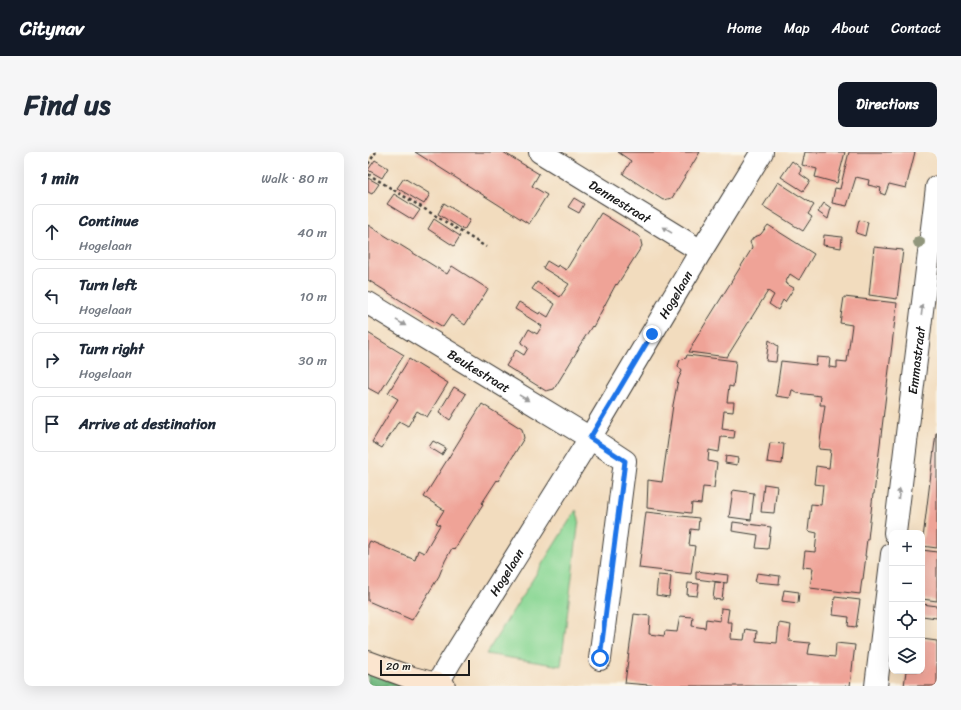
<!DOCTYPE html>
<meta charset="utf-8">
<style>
body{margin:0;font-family:Sriracha,sans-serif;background:#f6f6f7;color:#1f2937}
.controls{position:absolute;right:12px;bottom:12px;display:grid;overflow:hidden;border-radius:8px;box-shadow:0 4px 16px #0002}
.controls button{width:36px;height:36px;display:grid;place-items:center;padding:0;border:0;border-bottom:1px solid #e0e1e3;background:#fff;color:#1f2937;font:20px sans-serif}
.scale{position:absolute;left:12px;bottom:10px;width:90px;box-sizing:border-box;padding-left:4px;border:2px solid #1c1c1c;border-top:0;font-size:11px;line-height:14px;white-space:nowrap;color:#1c1c1c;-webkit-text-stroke:3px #fbf7ec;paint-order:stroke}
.stop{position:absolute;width:12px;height:12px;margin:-9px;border:3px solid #1a73e8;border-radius:50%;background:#fff}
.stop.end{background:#1a73e8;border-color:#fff;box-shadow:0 1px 4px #0008}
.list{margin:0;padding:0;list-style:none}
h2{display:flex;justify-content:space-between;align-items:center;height:52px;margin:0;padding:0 16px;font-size:17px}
h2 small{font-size:13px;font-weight:400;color:#747a83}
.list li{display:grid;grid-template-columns:26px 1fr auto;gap:12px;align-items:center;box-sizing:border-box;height:56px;margin:0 8px 8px;padding:0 8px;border:1px solid #e0e1e3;border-radius:8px}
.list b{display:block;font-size:15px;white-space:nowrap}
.list p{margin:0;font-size:13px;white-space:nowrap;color:#747a83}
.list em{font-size:13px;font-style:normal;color:#747a83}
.icon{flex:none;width:22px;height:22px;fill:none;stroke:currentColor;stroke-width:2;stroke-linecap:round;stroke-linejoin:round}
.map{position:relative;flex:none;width:569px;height:534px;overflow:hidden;border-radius:8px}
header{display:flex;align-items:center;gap:24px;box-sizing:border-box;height:56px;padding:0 20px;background:#111827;color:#fff}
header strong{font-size:19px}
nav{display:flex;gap:22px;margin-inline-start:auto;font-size:14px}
.intro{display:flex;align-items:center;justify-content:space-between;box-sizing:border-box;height:96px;padding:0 24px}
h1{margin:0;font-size:28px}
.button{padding:10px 18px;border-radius:8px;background:#111827;color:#fff;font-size:14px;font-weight:700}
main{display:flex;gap:24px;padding:0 24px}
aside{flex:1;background:#fff;border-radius:8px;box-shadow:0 4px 16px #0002}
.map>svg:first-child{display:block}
.green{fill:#8ad794;stroke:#537a58}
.forest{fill:#6fb87e;stroke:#466a4d}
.building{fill:#efa397}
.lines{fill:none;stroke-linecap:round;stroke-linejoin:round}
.street-casing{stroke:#3c3934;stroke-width:24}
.secondary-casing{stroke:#3c3934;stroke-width:24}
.path{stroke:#3c3934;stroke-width:2.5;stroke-dasharray:3 3;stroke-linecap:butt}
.street{stroke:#fff;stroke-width:22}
.secondary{stroke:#fbe5cf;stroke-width:22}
.tree{fill:#91967c}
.oneway{fill:#999}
.route{stroke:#1a73e8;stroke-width:5}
.labels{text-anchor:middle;stroke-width:3;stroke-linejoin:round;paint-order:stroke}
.street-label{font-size:13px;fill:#1c1c1c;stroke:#fbf7ec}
</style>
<header>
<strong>Citynav</strong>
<nav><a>Home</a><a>Map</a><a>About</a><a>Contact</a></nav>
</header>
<div class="intro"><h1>Find us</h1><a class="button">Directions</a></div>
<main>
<aside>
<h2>1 min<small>Walk · 80 m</small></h2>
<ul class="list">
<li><svg class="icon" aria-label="ahead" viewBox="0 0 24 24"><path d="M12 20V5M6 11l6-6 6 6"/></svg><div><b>Continue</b><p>Hogelaan</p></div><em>40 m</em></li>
<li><svg class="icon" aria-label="left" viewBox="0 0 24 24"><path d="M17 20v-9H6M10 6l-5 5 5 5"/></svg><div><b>Turn left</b><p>Hogelaan</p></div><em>10 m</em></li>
<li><svg class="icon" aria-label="right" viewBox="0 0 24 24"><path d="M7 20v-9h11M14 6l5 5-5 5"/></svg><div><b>Turn right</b><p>Hogelaan</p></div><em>30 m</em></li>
<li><svg class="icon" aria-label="arrive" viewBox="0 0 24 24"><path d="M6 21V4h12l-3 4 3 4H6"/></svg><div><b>Arrive at destination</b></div></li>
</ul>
</aside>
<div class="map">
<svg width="569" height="534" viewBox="0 0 569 534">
<rect width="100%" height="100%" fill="#fbf7ec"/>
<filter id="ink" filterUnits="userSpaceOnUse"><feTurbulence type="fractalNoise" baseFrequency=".025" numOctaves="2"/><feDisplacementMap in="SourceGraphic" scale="8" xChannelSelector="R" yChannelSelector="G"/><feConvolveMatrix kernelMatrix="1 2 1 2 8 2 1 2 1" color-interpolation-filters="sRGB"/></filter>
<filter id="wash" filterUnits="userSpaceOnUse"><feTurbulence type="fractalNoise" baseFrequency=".012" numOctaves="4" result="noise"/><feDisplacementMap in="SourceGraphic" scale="16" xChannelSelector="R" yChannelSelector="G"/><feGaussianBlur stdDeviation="0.9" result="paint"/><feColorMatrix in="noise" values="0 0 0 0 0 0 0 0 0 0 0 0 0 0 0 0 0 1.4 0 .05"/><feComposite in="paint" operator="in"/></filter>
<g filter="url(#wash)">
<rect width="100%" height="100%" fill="#f2dcbe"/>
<polygon class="green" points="208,358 211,367 193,514 118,502"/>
<polygon class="forest" points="0,521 32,532 31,534 0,534"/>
<g id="blocks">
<g class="building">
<polygon points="47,0 135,0 171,22 164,34 179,43 161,72"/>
<polygon points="250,0 332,0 304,46 295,48 255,22 263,9"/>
<polygon points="437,0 477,0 469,31 447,25 449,17 434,13"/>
<polygon points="481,0 547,0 538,36 521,32 517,43 512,41 513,36 500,33 501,28 488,25 479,54 464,51 467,36 472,37"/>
<polygon points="7,8 20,16 14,26 0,18"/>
<polygon points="424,9 433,16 432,22 442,29 435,39 413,25"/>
<polygon points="0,26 11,32 4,42 0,40"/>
<polygon points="36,26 62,42 56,52 29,36"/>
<polygon points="410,30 446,53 440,62 444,65 435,79 395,54"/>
<polygon points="26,42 52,58 45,68 19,52"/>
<polygon points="206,46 216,52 211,61 200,55"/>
<polygon points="76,51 102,68 96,78 70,62"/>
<polygon points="456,51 463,56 460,67 450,60"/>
<polygon points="233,61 272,85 274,94 249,133 248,132 225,175 224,174 210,196 211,196 186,237 178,239 138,214 148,198 156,203 160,196 153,191 161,177 169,182 174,174 147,157 151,150 171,162 172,160 180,165 187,152 164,137 169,130 192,145 201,132 175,116 179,109 189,115 190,113 198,118"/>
<polygon points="66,67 92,84 86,94 60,77"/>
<polygon points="491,68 500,70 497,84 488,81"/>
<polygon points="0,73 79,122 84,114 120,137 97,173 83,163 75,175 0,128"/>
<polygon points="400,73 446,102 431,128 422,122 417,131 426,136 417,150 415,148 410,158 401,152 406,143 400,139 359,205 321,200 325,193 324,193 383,98 384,95 382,90 386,85 392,83 393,82"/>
<polygon points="456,83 474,85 473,96 455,93"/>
<polygon points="506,95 535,98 529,147 501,143"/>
<polygon points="476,145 529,151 506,342 505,342 500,387 499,387 497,404 498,404 495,427 494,427 492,442 442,436 445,416 435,415 437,399 447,400 449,381 440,379 443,352 453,353 455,333 446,332 448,314 461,316 463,298 451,297 457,253 452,253 453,244 429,241 425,238 424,238 422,246 408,244 413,209 448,213 449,205 462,206 461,215 469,216 469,209 479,210 484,173 472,171"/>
<polygon points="0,181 36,203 11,242 0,236"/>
<polygon points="401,188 410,194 408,210 398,209"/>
<polygon points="319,203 368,209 365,235 361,234 359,250 366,250 365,260 356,259 354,277 367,279 366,286 353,285 351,300 341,298 340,309 349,311 346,336 335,335 333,352 324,351 323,361 279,356 280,328 294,330 305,253 310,228 314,219 310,214 312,208 318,206"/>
<polygon points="41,207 80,231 59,265 49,259 40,274 31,269 14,296 4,290 30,247 20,241"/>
<polygon points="86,235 98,242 82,268 71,260"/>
<polygon points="114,252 154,277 156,286 130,329 129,328 114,351 115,352 86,398 84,396 77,409 71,424 44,468 0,449 0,393 2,389 47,408 50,398 56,401 72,373 68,371 76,358 56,345"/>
<polygon points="568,281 569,281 569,396 554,394"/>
<polygon points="65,289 78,296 74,303 61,295"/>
<polygon points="402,291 416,292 414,312 399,310"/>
<polygon points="358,304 370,306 369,313 357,311"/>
<polygon points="396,332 409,334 406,361 393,360"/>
<polygon points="365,338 386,341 383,368 361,365"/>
<polygon points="278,360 331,366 330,378 323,377 321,393 327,394 323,422 271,416"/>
<polygon points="365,370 403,375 400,397 388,396 390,383 364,379"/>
<polygon points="554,398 569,400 569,449 554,447"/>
<polygon points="328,419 360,423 359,431 328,427"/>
<polygon points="389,421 412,424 411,432 387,430"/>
<polygon points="290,423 303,424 301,445 288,443"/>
<polygon points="347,430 356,431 354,448 345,447"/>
<polygon points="320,431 331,432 329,444 319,443"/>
<polygon points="416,438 431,440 430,451 414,449"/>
<polygon points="467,445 492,448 488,475 480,474 481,465 465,463"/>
<polygon points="554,452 569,454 569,466 554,464"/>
<polygon points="353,456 361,457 359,470 364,470 363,487 376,488 378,477 389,479 388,489 409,491 411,471 423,473 421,489 442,491 440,502 467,505 468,491 487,493 482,534 292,534 257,531 266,462 282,464 281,482 296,484 297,479 309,480 312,464 325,465 324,474 337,476 338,467 352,469"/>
<polygon points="554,487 569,489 569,534 536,534 538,519 554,519"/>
</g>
</g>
</g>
<g filter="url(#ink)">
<use href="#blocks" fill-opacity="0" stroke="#3c3934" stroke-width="1"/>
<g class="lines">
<g class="street-casing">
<g id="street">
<path id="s1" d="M172 0 333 99"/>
<path id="s2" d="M0 151 222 286 257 309 232 507"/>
<path id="s3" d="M527 381 569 35"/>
<path id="s4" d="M68 534 82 510 222 286 333 99 394 0"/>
<polyline points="508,534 524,402"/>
</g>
</g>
<g class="secondary-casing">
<polyline id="secondary" points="0,510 41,525 76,534"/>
</g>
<g class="path">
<polyline points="0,12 8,0"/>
<polyline points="0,22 118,95"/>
</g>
<use href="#street" class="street"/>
<use href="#secondary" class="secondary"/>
</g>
<circle class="tree" cx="551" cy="90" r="6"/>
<defs><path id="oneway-solid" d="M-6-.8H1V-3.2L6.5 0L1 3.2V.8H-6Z"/></defs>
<g class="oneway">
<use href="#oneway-solid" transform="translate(299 78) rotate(-148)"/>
<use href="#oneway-solid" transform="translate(554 158) rotate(-83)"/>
<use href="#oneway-solid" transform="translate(33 171) rotate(31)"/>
<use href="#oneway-solid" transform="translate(156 246) rotate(31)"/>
<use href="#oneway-solid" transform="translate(531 342) rotate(-83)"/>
</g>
</g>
<g class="lines" filter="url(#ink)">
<polyline class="route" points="232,506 257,309 222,286 284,182"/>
</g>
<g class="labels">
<g class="street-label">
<text dy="5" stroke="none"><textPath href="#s1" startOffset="94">Dennestraat</textPath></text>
<text dy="5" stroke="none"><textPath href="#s4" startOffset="459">Hogelaan</textPath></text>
<text dy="5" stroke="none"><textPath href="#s3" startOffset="174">Emmastraat</textPath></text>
<text dy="5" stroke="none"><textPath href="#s2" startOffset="130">Beukestraat</textPath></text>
<text dy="5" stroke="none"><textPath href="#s4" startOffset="134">Hogelaan</textPath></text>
</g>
</g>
</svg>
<div class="controls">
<button>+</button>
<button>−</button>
<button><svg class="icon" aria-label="locate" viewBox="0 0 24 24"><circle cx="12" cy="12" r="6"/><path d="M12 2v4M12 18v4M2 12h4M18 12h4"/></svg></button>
<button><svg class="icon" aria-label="layers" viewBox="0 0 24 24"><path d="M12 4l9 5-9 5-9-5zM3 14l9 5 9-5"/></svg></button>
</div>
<div class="scale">20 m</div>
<div class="stop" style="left:232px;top:506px"></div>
<div class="stop end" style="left:284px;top:182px"></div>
</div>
</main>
